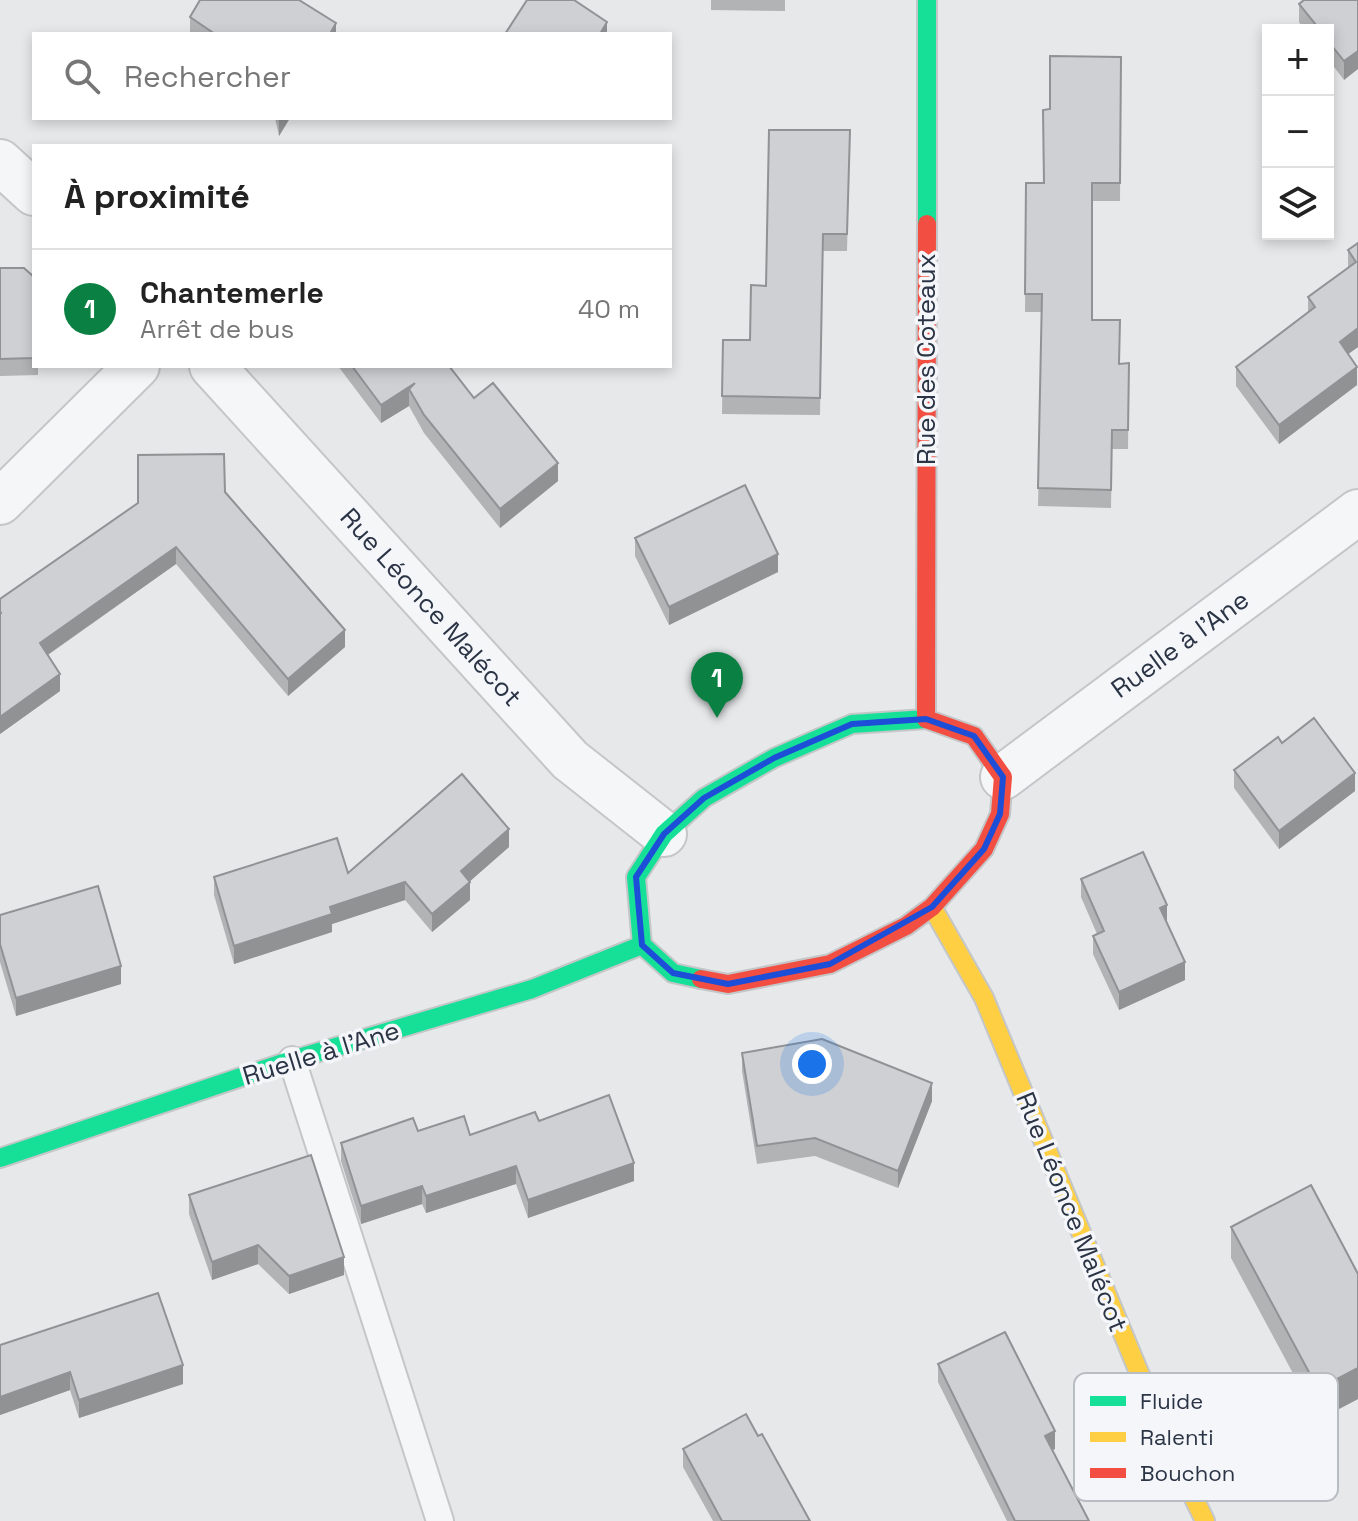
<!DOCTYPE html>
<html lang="fr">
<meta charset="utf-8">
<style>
body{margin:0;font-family:"Space Grotesk",sans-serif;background:#f2f2f2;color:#222}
.controls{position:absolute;right:24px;top:24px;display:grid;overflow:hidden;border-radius:0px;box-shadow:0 4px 12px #0003}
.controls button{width:72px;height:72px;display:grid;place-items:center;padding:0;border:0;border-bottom:2px solid #e0e0e0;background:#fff;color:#222;font:40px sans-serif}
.you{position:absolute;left:812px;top:1064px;width:28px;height:28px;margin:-20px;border:6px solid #fff;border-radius:50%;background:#1a73e8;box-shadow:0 0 0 12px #1a73e833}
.badge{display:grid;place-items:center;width:52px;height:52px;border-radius:50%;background:#0b8043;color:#fff;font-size:26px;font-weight:700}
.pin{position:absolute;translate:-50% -66px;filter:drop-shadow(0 2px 4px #0008)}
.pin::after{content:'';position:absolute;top:42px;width:28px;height:24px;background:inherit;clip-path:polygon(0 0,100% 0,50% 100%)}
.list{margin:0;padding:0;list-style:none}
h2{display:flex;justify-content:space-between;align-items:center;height:104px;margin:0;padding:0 32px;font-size:34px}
h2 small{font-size:26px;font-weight:400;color:#767676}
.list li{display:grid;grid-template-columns:52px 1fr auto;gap:24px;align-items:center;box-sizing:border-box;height:120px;padding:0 32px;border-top:2px solid #e0e0e0}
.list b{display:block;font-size:30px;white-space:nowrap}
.list p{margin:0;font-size:26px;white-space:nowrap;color:#767676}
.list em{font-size:26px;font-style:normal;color:#767676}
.icon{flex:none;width:44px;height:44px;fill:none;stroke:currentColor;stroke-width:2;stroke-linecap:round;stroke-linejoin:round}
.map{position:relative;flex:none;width:1358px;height:1521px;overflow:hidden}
.search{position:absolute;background:#fff;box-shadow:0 4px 12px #0003;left:32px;top:32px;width:640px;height:88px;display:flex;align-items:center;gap:20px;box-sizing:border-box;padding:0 28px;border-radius:0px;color:#767676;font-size:30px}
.panel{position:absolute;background:#fff;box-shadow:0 4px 12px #0003;left:32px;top:144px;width:640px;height:224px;border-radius:0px}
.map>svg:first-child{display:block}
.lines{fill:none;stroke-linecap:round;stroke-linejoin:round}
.lane-casing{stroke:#c4c6c8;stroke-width:30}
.street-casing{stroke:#c4c6c8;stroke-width:48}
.fast-casing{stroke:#c4c6c8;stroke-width:22}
.slow-casing{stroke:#c4c6c8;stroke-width:22}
.jam-casing{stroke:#c4c6c8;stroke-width:22}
.lane{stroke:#f5f6f7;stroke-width:26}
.street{stroke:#f5f6f7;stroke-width:44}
.fast{stroke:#16e098;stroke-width:18}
.slow{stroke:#ffcf43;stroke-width:18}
.jam{stroke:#f24e42;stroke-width:18}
.wall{fill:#b1b3b5}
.shaded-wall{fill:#909294}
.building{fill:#ced0d3;stroke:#909294;stroke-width:2}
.marked{fill:none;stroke:#1d4ed8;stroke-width:6;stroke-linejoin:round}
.labels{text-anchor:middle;stroke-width:7;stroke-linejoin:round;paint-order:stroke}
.street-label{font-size:26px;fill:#2b3445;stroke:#f4f6f9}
.key{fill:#f4f6f9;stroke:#b8bcc3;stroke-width:2}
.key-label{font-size:22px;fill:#2b3445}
</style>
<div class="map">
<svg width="1358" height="1521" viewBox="0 0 1358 1521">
<rect width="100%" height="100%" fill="#e6e8ea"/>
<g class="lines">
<g class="lane-casing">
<polyline id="lane" points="292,1060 440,1521"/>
</g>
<g class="street-casing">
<g id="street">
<polyline points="0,162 34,193"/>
<polyline points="212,366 570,760 664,834"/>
<polyline points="0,502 137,366"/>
<polyline points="1003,777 1358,512"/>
</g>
</g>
<g class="fast-casing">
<g id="fast">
<polyline points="927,224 927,0"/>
<polyline points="701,979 673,973 642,945 636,877 664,834 704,798 774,758 852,724 926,719"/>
<polyline points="0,1158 292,1060 532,989 642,945"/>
</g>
</g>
<g class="slow-casing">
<polyline id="slow" points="932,907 984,998 1174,1457 1205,1521"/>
</g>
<g class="jam-casing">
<g id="jam">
<polyline points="926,719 927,224"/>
<polyline points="701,979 728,984 830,964 906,926 932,907 984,849 1000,814 1003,777 974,736 926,719"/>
</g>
</g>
<use href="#lane" class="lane"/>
<use href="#street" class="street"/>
<use href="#fast" class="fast"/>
<use href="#slow" class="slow"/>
<use href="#jam" class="jam"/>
</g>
<g class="wall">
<polygon points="711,0 785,0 785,11 711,10"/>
<polygon points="1358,0 1344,80 1328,59 1328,30 1305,30 1299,22 1299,4"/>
<polygon points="190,17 336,34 190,34"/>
<polygon points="1121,57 1120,201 1092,201 1092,320 1119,364 1129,363 1128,449 1112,449 1111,508 1038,506 1042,312 1025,312 1026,183 1044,183"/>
<polygon points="275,118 290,118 279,136"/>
<polygon points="850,130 847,251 823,251 820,415 722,414 723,340 750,340 766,286"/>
<polygon points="1358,243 1358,347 1348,354 1357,385 1279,444 1236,386 1236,367 1308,313 1308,297 1348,268 1348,250"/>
<polygon points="0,268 34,277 34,366 50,366 38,366 38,375 0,376"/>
<polygon points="338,366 449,366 474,398 558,481 500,528 424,433 409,406 381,423"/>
<polygon points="225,492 345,647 288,696 176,564 48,655 60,691 0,734 0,599 138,503"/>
<polygon points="635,538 778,572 669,625 635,556"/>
<polygon points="1234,770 1355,791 1279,849 1234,788"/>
<polygon points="509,847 470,881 470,900 432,932 405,900 332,924 332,932 234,964 214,895 214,877 348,873"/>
<polygon points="1081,879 1167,923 1185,980 1119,1010 1093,954 1093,936 1097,934 1081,897"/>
<polygon points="0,915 121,984 16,1016 0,962"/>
<polygon points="742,1053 932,1101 898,1188 815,1156 757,1164 742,1071"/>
<polygon points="539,1121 634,1181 528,1218 516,1184 426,1213 422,1204 361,1224 341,1161 341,1143 418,1131 470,1135"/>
<polygon points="189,1195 344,1275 289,1294 258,1264 212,1280 189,1214"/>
<polygon points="1231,1227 1358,1274 1358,1399 1318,1420 1231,1258"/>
<polygon points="0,1345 183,1384 79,1418 70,1390 0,1415"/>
<polygon points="938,1364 1055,1449 1052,1450 1089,1521 1007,1521 938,1382"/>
<polygon points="683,1449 810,1521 713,1521 683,1467"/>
</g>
<g class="shaded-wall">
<polygon points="607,22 607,34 600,34"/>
<polygon points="336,23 336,34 330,34"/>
<polygon points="1358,51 1358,69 1344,80 1344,61"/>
<polygon points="279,118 290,118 279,136"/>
<polygon points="1358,328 1358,347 1340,360 1340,342"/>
<polygon points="1357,367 1357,385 1279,444 1279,425"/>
<polygon points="415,383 409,389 409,406 381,423 381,405"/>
<polygon points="558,463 558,481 500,528 500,509"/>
<polygon points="176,547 176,564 40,660 40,643"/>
<polygon points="778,554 778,572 669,625 669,607"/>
<polygon points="345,630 345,647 288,696 288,679"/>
<polygon points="60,674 60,691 0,734 0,717"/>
<polygon points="1355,773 1355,791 1279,849 1279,831"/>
<polygon points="509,829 509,847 461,889 461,871"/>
<polygon points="405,882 405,900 332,924 332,932 234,964 234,946 330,907"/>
<polygon points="470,882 470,900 432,932 432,914"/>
<polygon points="1167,905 1167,923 1160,908"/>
<polygon points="1185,962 1185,980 1119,1010 1119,992"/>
<polygon points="121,966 121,984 16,1016 16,998"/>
<polygon points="932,1083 932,1101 898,1188 898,1171"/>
<polygon points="634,1163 634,1181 528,1218 528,1200"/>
<polygon points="516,1166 516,1184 426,1213 426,1196"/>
<polygon points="422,1186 422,1204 361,1224 361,1206"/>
<polygon points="258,1245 258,1264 212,1280 212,1262"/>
<polygon points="344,1257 344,1275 289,1294 289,1276"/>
<polygon points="183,1365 183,1384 79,1418 79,1400"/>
<polygon points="1358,1368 1358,1399 1318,1420 1318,1389"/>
<polygon points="70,1372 70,1390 0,1415 0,1397"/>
<polygon points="1055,1431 1055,1449 1045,1454 1045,1436"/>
</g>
<g class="building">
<polygon points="200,0 299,0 336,23 330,34 215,34 190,17"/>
<polygon points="527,0 574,0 607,22 600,34 505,34"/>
<polygon points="1304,0 1358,0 1358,51 1344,61 1328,41 1328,30 1320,30 1299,4"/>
<polygon points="1050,56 1121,57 1120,183 1092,183 1092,320 1120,320 1119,364 1129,363 1128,430 1112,430 1111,490 1038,488 1042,294 1025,294 1026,183 1044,183 1043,110 1050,109"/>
<polygon points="769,130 850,130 847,234 823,234 820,398 722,396 723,340 750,340 751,285 766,286"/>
<polygon points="1358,243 1358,328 1340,342 1357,367 1279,425 1236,367 1315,307 1308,297 1356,262 1348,250"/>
<polygon points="0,268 24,268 34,277 34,358 0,359"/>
<polygon points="352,366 449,366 474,398 493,383 558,463 500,509 424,415 409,389 415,383 381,405"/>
<polygon points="224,454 225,492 345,630 288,679 176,547 40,643 60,674 0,717 0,614 1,613 0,611 0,599 138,503 138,455"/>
<polygon points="745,485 778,554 669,607 635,538"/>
<polygon points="1314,718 1355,773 1279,831 1234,770 1278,737 1282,743"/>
<polygon points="462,774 509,829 461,871 470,882 432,914 405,882 330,907 332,914 234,946 214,877 337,838 348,873"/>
<polygon points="1143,852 1167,905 1160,908 1185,962 1119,992 1093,936 1104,931 1081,879"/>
<polygon points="98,886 121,966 16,998 0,944 0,915"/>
<polygon points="822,1039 932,1083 898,1171 815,1138 757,1146 742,1053"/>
<polygon points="609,1095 634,1163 528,1200 516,1166 426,1196 422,1186 361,1206 341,1143 413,1118 418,1131 464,1116 470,1135 535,1112 539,1121"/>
<polygon points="311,1155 344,1257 289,1276 258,1245 212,1262 189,1195"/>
<polygon points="1311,1185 1358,1274 1358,1368 1318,1389 1231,1227"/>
<polygon points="158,1293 183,1365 79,1400 70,1372 0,1397 0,1345"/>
<polygon points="1005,1332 1055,1431 1045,1436 1089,1521 1015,1521 938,1364"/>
<polygon points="746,1414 758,1436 762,1434 810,1521 722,1521 683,1449"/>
</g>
<path class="marked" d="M926 719 974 736 1003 777 1000 814 984 849 932 907 830 964 728 984 673 973 642 945 636 877 664 834 704 798 774 758 852 724Z"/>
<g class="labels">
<g class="street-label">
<text transform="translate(926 359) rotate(-90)" y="9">Rue des Coteaux</text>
<text transform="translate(431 607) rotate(48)" y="9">Rue Léonce Malécot</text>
<text transform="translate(1180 644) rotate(-36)" y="9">Ruelle à l'Ane</text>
<text transform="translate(321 1053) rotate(-17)" y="9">Ruelle à l'Ane</text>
<text transform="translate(1072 1212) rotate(68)" y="9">Rue Léonce Malécot</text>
</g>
</g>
<rect x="1074" y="1373" width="264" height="128" rx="12" class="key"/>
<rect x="1090" y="1396" width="36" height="10" fill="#16e098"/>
<rect x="1090" y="1432" width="36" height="10" fill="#ffcf43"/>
<rect x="1090" y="1468" width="36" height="10" fill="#f24e42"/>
<g class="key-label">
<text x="1140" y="1409">Fluide</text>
<text x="1140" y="1445">Ralenti</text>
<text x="1140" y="1481">Bouchon</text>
</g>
</svg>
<div class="controls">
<button>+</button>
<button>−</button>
<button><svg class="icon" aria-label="layers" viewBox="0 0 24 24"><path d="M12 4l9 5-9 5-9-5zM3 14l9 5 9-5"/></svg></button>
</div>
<div class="you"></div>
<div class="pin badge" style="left:717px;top:718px">1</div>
<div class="search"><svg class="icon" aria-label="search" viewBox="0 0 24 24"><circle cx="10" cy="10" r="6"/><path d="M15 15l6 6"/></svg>Rechercher</div>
<section class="panel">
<h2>À proximité<small></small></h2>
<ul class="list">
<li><span class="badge">1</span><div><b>Chantemerle</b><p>Arrêt de bus</p></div><em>40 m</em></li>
</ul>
</section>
</div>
